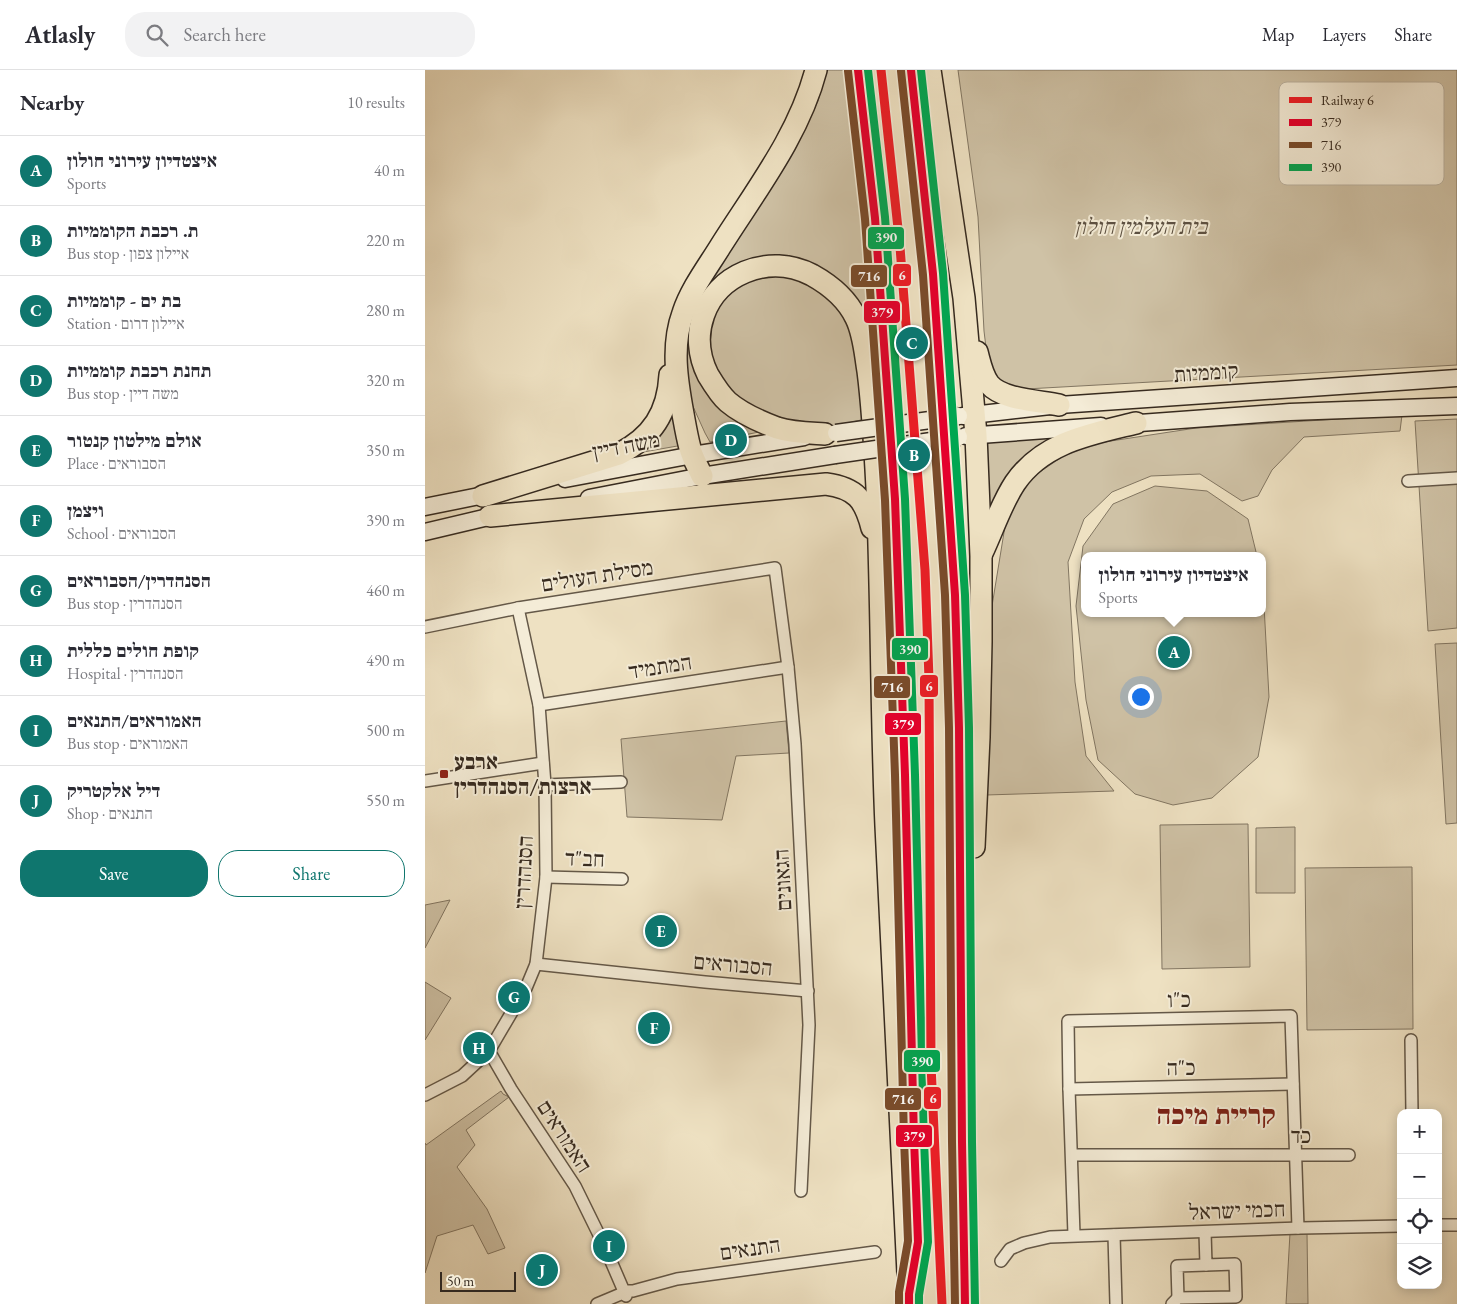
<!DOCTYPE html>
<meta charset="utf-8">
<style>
body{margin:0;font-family:"EB Garamond","Frank Ruhl Libre",serif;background:#f2f2f3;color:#2b2b33}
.controls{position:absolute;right:15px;bottom:15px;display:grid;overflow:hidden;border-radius:10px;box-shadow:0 2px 12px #0003}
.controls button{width:45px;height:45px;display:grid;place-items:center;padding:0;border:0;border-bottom:1px solid #e1e1e2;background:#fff;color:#2b2b33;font:25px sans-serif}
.scale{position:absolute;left:15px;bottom:12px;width:76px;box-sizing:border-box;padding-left:5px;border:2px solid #362a1f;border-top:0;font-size:14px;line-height:18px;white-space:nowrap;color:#362a1f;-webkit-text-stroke:4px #f4ecd7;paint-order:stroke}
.you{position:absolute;left:715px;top:626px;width:18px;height:18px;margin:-12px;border:4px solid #fff;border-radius:50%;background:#1a73e8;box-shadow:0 0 0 8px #1a73e833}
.badge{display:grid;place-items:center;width:32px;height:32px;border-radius:50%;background:#0f766e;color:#fff;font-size:16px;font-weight:700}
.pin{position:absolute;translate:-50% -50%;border:2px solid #fff;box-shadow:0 1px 5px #0006}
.popup{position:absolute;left:656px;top:482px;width:185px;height:65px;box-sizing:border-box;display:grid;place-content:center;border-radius:10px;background:#fff;filter:drop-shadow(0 1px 4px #0005);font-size:16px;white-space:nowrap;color:#7c7c81}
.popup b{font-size:19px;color:#2b2b33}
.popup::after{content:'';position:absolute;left:50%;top:100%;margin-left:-10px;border:10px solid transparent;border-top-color:#fff}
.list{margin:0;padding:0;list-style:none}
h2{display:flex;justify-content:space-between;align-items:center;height:65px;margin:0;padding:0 20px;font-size:21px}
h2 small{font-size:16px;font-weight:400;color:#7c7c81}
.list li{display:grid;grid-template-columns:32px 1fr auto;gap:15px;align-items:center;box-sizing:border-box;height:70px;padding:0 20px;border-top:1px solid #e1e1e2}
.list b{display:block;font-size:19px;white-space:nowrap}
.list p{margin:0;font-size:16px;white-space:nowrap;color:#7c7c81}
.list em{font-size:16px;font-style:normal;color:#7c7c81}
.actions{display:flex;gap:10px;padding:15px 20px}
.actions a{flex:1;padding:11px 0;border:1px solid #0f766e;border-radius:20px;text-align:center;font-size:18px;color:#0f766e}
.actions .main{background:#0f766e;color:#fff}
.icon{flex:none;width:28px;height:28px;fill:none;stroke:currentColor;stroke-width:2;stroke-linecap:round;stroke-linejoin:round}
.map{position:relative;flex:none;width:1032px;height:1234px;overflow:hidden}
header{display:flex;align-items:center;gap:30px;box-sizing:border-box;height:70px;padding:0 25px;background:#fff;border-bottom:1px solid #e1e1e2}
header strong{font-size:24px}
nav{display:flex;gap:28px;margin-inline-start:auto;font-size:18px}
.search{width:350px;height:45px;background:#f2f2f3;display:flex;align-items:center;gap:12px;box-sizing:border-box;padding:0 18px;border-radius:20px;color:#7c7c81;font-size:19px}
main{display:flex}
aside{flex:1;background:#fff}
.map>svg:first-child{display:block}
.green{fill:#cfc2a6;stroke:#827662}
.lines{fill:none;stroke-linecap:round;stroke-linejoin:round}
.minor-casing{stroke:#645848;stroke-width:14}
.secondary-casing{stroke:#362a1f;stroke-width:19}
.motorway-casing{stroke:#362a1f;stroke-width:24}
.minor{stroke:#f4ecd7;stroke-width:11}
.secondary{stroke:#f4ecd7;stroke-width:16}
.motorway{stroke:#eee1c2;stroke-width:21}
.secondary-bridge-casing{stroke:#362a1f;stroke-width:19;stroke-linecap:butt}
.secondary-bridge{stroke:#f4ecd7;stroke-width:16}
.bus-1-casing{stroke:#f4ecd7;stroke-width:11}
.bus-2-casing{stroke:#f4ecd7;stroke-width:11}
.bus-3-casing{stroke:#f4ecd7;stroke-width:11}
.bus-1{stroke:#e4002b;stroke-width:8}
.bus-2{stroke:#7a4b2a;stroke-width:8}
.bus-3{stroke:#00a651;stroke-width:8}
.rail-1-casing{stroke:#f4ecd7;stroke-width:12}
.rail-1{stroke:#ed1d26;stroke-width:9}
.poi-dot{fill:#8f2418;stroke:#f4ecd7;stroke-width:2}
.labels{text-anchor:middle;stroke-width:4;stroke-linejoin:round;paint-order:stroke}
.park-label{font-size:22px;font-style:italic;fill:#5c5041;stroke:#f4ecd7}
.street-label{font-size:22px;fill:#362a1f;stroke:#f4ecd7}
.poi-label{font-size:22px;font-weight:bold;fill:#362a1f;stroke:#f4ecd7;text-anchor:start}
.district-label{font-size:28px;font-weight:bold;fill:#7a1f14;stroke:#f4ecd7}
.key{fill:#f4ecd7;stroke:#bbb2a0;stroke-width:1}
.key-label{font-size:14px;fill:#362a1f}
.line-badge{stroke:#f4ecd7;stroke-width:2}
.badge-label{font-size:14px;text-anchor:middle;font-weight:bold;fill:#fff}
</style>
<header>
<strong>Atlasly</strong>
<div class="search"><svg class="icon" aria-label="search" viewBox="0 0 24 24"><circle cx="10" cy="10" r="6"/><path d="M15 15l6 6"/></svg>Search here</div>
<nav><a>Map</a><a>Layers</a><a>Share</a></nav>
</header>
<main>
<aside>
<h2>Nearby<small>10 results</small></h2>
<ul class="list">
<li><span class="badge">A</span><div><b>איצטדיון עירוני חולון</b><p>Sports</p></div><em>40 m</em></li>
<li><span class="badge">B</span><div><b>ת. רכבת הקוממיות</b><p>Bus stop · איילון צפון</p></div><em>220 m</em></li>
<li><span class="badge">C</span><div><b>בת ים - קוממיות</b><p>Station · איילון דרום</p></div><em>280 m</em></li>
<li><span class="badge">D</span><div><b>תחנת רכבת קוממיות</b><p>Bus stop · משה דיין</p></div><em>320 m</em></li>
<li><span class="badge">E</span><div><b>אולם מילטון קנטור</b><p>Place · הסבוראים</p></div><em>350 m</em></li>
<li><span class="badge">F</span><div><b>ויצמן</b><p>School · הסבוראים</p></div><em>390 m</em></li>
<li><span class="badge">G</span><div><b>הסנהדרין/הסבוראים</b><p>Bus stop · הסנהדרין</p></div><em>460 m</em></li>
<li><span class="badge">H</span><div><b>קופת חולים כללית</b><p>Hospital · הסנהדרין</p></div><em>490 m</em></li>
<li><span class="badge">I</span><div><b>האמוראים/התנאים</b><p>Bus stop · האמוראים</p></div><em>500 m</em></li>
<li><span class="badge">J</span><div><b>דיל אלקטריק</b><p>Shop · התנאים</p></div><em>550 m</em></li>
</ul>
<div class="actions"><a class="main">Save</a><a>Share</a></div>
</aside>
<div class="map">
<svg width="1032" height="1234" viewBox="0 0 1032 1234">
<rect width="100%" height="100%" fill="#eee1c2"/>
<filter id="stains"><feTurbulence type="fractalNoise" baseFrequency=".004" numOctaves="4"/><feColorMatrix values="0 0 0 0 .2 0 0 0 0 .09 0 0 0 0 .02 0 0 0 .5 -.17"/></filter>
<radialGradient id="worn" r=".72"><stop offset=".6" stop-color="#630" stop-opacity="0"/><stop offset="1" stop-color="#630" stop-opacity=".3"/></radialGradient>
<g class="green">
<polygon points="401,0 419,0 449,267 430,233 337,189 266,265 334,362 285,372 280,363 266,332 259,308 265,236 378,60 393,31"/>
<polygon points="533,0 1032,0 1032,295 583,320 568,312 563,294 559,261 553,147"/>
<polygon points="342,202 389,214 426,251 440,349 401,358 365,355 318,335 292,307 280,261 300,222"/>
<polygon points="247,334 258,375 207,384"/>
<polygon points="977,345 975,361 879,367 847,400 833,426 817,431 775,404 726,406 687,422 659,449 643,492 650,612 661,686 689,721 561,725 567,536 581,450 603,410 653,376 771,358"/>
<polygon points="1032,349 1032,558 1003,561 990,351"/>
<polygon points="646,366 626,373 561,472 557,372"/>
<polygon points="730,416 782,421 823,449 832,486 660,486 660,543 838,543 838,517 844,627 833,687 787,728 748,735 710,724 673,690 661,630 651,536 658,476 688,434"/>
<polygon points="1032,573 1032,753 1021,754 1010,574"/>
<polygon points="361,651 364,683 311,686 297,750 202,747 196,669"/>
<polygon points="823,754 825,897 737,899 735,755"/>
<polygon points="870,757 870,823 831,823 831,758"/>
<polygon points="987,797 988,959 882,960 880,798"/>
<polygon points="25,830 0,878 0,835"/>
<polygon points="0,912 26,928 0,970"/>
<polygon points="76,1021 78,1024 84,1027 41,1060 50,1075 32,1097 62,1139 80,1178 63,1184 48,1155 12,1166 0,1203 0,1073 1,1075"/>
<polygon points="865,1163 882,1163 883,1234 861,1234"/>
</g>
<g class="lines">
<g class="minor-casing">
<g id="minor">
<polyline points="983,411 1032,408"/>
<polyline points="0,557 93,538 350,498 363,597 370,674 384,955 376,1121"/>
<polyline points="114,635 363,597"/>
<polyline points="0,711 118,693"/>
<polyline points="120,715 196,712"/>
<polyline points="121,807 197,809"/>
<polyline points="111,894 280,912 383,921"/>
<polyline points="986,970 987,1043"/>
<polyline points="64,981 86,1019 150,1116 179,1175 201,1226"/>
<polyline points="644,1019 868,1014"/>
<polyline points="0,1025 37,1006 64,981 101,918 111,894 121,807 120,715 114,635 93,538"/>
<polyline points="647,1085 924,1085"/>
<polyline points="1013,1155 1032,1155"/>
<polyline points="649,1165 644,1019 643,951 866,946 873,1158"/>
<polyline points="689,1165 691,1234"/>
<polyline points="576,1191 585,1179 599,1173 625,1167 876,1158 976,1156"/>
<polyline points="753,1228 752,1196 781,1195"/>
<polyline points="172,1234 203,1221 208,1221 252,1209 450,1182"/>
<polyline points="747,1234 753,1228 811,1227 810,1194 781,1195 780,1162"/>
</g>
</g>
<g class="secondary-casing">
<g id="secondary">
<polyline points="538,346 634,335 1032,308"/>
<polyline points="701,354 865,342 1032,336"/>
<polyline points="541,366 676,356"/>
<polyline points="140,409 268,385 379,367"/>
<polyline points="164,428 277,406 410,385"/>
<polyline points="0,437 69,423"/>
<polyline points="0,462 76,444"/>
</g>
</g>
<g class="motorway-casing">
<g id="motorway">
<polyline points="433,0 450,148 470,429 480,705 487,980"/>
<polyline points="486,0 508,204 530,525 534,658 537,1072 540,1234"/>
<polyline points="505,0 539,228 551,365 556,486 556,572 554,667 549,777"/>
<path d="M552 282C555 293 557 305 564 314 577 330 615 331 634 335"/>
<path d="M400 364C384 363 368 363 352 358 336 352 317 344 303 332 295 325 289 315 283 305 263 265 279 219 320 202 342 193 366 194 387 205 405 215 422 229 431 248 439 264 440 283 443 301 448 340 450 379 452 418 457 531 456 643 461 756 469 912 477 1068 484 1224"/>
<path d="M277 406C273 397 267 387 265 378 262 367 260 355 258 344 252 311 246 276 258 243 266 219 282 198 295 177 331 120 374 65 391 0"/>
<path d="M58 426 194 384C227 367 243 343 245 305"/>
<path d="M65 446 401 414C431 418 440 430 447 458"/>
<path d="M557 483C568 460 576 434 590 413 618 372 666 364 711 353"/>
</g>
</g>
<use href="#minor" class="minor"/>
<use href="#secondary" class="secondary"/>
<use href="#motorway" class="motorway"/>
<g class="secondary-bridge-casing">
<g id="secondary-bridge">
<polyline points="411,363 534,346"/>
<polyline points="410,385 534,367"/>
</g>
</g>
<use href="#secondary-bridge" class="secondary-bridge"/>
<g class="bus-1-casing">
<g id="bus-1">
<polyline points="433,0 450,148 470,429 480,705 489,1069 493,1172 484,1224 484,1234"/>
<polyline points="486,0 508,204 530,525 534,658 537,1072 540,1234"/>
</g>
</g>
<g class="bus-2-casing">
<g id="bus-2">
<polyline points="423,1 440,149 460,430 470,705 479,1069 483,1171 474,1222 474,1234"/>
<polyline points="476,1 498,205 520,525 524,658 527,1072 530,1234"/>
</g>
</g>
<g class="bus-3-casing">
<g id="bus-3">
<polyline points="443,0 460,147 480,429 490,705 499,1069 503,1172 494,1225 494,1234"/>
<polyline points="496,0 518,203 540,525 544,658 547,1072 550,1234"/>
</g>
</g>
<use href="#bus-1" class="bus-1"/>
<use href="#bus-2" class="bus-2"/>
<use href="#bus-3" class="bus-3"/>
<g class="rail-1-casing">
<polyline id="rail-1" points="456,0 475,177 500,500 504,609 506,995 517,1234"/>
</g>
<use href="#rail-1" class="rail-1"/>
</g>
<rect class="poi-dot" x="14" y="699" width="10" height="10" rx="2.5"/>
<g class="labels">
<g class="park-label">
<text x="716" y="164">בית העלמין חולון</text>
</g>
<g class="street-label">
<text transform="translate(781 302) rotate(-4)" y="8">קוממיות</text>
<text transform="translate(201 375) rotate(-11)" y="8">משה דיין</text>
<text transform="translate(172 505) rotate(-9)" y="8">מסילת העולים</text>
<text transform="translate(235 596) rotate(-9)" y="8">המתמיד</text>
<text transform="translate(160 788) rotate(2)" y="8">חב"ד</text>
<text transform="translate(98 802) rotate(-87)" y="8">הסנהדרין</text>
<text transform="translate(357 810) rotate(-93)" y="8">הגאונים</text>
<text transform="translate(308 894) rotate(5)" y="8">הסבוראים</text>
<text transform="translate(754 929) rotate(-1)" y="8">כ"ו</text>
<text transform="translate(756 997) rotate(-1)" y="8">כ"ה</text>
<text x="876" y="1073">כד</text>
<text transform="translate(140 1066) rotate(57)" y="8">האמוראים</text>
<text transform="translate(812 1140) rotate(-2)" y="8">חכמי ישראל</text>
<text transform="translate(325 1178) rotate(-8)" y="8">התנאים</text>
</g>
<g class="poi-label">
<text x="29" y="699">ארבע<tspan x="29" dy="25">ארצות/הסנהדרין</tspan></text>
</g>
<g class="district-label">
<text x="791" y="1054">קריית מיכה</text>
</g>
</g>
<rect x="854" y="12" width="165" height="103" rx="8" class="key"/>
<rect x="864" y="27" width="23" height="6" fill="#ed1d26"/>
<rect x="864" y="49" width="23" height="7" fill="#e4002b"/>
<rect x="864" y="72" width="23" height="6" fill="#7a4b2a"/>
<rect x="864" y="94" width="23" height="7" fill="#00a651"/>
<g class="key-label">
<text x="896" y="35">Railway 6</text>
<text x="896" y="57">379</text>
<text x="896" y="80">716</text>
<text x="896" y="102">390</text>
</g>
<g class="line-badge">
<rect x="442" y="156" width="38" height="24" rx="5" fill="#00a651"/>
<rect x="467" y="193" width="20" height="24" rx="5" fill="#ed1d26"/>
<rect x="425" y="194" width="38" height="24" rx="5" fill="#7a4b2a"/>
<rect x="438" y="230" width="38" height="24" rx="5" fill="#e4002b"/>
<rect x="466" y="567" width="38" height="24" rx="5" fill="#00a651"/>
<rect x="494" y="604" width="20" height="24" rx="5" fill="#ed1d26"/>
<rect x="448" y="605" width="38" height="24" rx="5" fill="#7a4b2a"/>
<rect x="459" y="642" width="38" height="24" rx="5" fill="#e4002b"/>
<rect x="478" y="979" width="38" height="24" rx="5" fill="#00a651"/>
<rect x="498" y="1016" width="19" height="24" rx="5" fill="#ed1d26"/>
<rect x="459" y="1017" width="38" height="24" rx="5" fill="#7a4b2a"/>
<rect x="470" y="1054" width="38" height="24" rx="5" fill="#e4002b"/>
</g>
<g class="badge-label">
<text x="461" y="172">390</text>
<text x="477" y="210">6</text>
<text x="444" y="211">716</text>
<text x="457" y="247">379</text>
<text x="485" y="584">390</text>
<text x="504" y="621">6</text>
<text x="467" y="622">716</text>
<text x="478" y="659">379</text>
<text x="497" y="996">390</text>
<text x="508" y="1033">6</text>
<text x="478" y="1034">716</text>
<text x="489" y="1071">379</text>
</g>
<rect width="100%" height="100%" filter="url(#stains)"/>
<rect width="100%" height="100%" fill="url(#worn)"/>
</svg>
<div class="controls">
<button>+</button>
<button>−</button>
<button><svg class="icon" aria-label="locate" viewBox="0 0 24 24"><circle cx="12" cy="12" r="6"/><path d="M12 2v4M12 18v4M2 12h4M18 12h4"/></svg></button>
<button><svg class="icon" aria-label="layers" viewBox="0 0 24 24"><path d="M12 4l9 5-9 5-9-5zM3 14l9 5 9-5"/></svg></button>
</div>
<div class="scale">50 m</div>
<div class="you"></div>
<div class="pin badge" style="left:749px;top:582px">A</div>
<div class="popup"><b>איצטדיון עירוני חולון</b>Sports</div>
<div class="pin badge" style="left:489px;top:385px">B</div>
<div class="pin badge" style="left:487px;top:273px">C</div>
<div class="pin badge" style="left:306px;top:370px">D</div>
<div class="pin badge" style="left:236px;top:861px">E</div>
<div class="pin badge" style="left:229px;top:958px">F</div>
<div class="pin badge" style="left:89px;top:927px">G</div>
<div class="pin badge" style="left:54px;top:978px">H</div>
<div class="pin badge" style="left:184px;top:1176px">I</div>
<div class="pin badge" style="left:117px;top:1200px">J</div>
</div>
</main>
